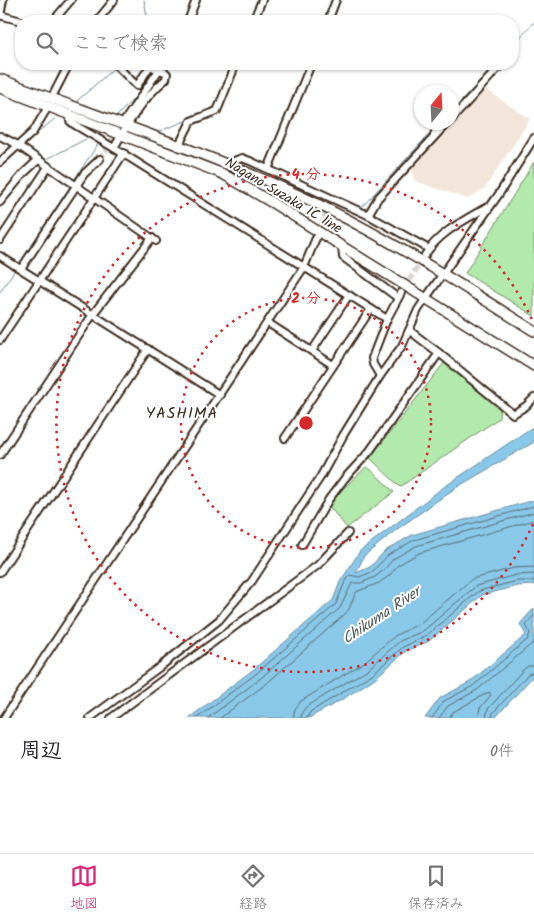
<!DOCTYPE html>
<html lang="ja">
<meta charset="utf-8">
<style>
body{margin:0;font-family:Kalam,"Klee One",sans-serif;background:#f2f2f2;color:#202124}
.compass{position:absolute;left:414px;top:85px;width:45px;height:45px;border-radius:50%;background:#fff;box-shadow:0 1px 4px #0004;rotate:18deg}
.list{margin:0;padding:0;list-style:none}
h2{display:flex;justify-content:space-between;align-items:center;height:65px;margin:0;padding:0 20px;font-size:21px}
h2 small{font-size:16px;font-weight:400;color:#757577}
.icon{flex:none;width:28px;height:28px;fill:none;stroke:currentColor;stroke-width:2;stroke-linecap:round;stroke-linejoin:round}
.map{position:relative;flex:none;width:534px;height:718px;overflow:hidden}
.search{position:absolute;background:#fff;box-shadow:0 1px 4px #0004;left:15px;right:15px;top:15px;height:55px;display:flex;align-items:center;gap:12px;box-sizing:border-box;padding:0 18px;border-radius:20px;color:#757577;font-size:19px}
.sheet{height:135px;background:#fff}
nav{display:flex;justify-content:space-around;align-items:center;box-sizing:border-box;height:70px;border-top:1px solid #e0e0e0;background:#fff;font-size:14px;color:#757577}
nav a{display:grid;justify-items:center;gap:2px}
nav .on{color:#db2777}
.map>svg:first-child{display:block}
.built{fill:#f2e6da}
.green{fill:#b2e9ac;stroke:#768a65}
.water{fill:#89c8e9;stroke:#6a8998}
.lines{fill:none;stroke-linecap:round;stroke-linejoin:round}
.shore{stroke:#5a696f;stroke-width:1}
.stream{stroke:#6a8998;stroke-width:1}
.minor-tunnel{stroke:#d8d4d2;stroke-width:6;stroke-dasharray:6 3;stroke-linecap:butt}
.minor-casing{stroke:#3b2a1e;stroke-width:10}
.major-casing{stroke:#3b2a1e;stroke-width:12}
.minor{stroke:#fff;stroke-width:6}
.major{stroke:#fff;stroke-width:9}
.ring{fill:none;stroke:#d62828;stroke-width:2.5;stroke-dasharray:2.5 5}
.labels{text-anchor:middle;stroke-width:4;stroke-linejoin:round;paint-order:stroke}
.street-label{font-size:14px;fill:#3b2a1e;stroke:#fff}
.water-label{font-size:15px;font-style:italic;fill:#52595b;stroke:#fff}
.quarter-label{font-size:16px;letter-spacing:1px;fill:#3b2a1e;stroke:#fff}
.centre{fill:#d62828;stroke:#fff;stroke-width:2.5}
.ring-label{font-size:15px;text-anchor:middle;font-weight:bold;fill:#d62828;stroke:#fff;stroke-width:4;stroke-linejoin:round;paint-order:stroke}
</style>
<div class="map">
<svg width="534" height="718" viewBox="0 0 534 718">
<rect width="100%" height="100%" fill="#fff"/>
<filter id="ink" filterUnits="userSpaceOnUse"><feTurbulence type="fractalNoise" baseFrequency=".02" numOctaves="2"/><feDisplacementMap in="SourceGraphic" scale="10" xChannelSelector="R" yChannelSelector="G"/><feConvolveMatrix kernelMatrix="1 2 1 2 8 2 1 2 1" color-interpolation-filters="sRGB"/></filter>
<g filter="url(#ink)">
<polygon class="built" points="482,87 530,119 485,188 468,199 415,181 411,169"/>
<g class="green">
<polygon points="534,162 534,316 465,273"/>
<polygon points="444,363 500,409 499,418 400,487 370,458"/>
<polygon points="367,466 394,492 347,528 327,504"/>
</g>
<g class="water">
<polygon points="534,426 534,442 454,489 396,530 364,556 356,573 370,567 385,551 412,535 534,500 534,585 518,586 482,595 429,641 406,651 375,678 343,699 309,718 189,718 254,669 333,600 340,582 360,551 441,489"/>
<polygon points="534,608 534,675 495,718 425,718 440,698 470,682 526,635 520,624"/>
</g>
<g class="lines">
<g class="shore">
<polyline points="197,718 257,673 336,604 344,584 350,575 359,577 372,572 388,555 414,540 534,506"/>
<polyline points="208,718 261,678 340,608 352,583 361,583 375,577 385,569 393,559 416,546 534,512"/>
<polyline points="220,718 266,684 345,614 349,609 356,592 379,583 390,575 398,565 419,553 534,520"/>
<polyline points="293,718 295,709 301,701 363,663 396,635 419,624 472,579 514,568 534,567"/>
<polyline points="301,718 302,712 306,707 368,669 400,641 423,631 476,586 516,575 534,574"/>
<polyline points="307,718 310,712 372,674 403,647 426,636 479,591 517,581 534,581"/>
<polyline points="432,718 444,701 473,686 528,639 530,633 526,625 534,615"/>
<polyline points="439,718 448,706 477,690 534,642"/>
<polyline points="449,718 453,712 489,692 491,695 480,708 478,718"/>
<polyline points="486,718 488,709 523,670 528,666 534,666"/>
<polyline points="492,718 493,713 528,674 534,672"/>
</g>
<g class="stream">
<polyline points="144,0 147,16 146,21"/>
<polyline points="182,21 187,13 191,0"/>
<polyline points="513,45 534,22"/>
<polyline points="77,101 114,68"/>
<polyline points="452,111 496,64"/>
<polyline points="117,116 140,92 154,70"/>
<polyline points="165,129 188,120"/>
<polyline points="157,132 163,130"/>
<polyline points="30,139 57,117"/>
<polyline points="45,160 88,138"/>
<polyline points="0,167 5,162"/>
<polyline points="74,180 100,141"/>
<polyline points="0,208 24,177"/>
<polyline points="361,208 432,131"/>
<polyline points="19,264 71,185"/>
<polyline points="0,292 15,270"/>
</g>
<g class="minor-tunnel">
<polyline points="100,159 124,121"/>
<polyline points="318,235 330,202"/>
<polyline points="405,288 423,258"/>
</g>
<g class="minor-casing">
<g id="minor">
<polyline points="0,15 21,21"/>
<polyline points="0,16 3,0"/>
<polyline points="53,21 71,0"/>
<polyline points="97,21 114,0"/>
<polyline points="188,21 196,0"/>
<polyline points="253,21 262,0"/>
<polyline points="328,21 336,0"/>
<path d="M163 64 159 70 165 72 167 74 166 79C144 97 128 123 114 148L387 319"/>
<polyline points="116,65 137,86 150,66 159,70 125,120"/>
<polyline points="51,99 69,64"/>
<polyline points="69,115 70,121 75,125 114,148"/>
<polyline points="452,119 499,67"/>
<polyline points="434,135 438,123"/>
<polyline points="0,136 16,144 156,241"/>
<polyline points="178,147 191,121 217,111 236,64"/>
<polyline points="0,162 33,132 48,107"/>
<polyline points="232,167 234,161 242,158 250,161 368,215 429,249"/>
<polyline points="268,169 311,64"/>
<polyline points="0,202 23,174 38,160"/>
<polyline points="368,215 378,198 448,122"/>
<polyline points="0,240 48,167"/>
<polyline points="342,246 343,257 398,298"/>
<path d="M425 255C438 233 465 220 487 207"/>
<polyline points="0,256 220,395"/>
<polyline points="21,269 84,174 100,159"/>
<polyline points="268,323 333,365"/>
<polyline points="410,331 439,353 513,414 526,406 534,398"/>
<polyline points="0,340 124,153"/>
<polyline points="312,351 349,295"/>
<polyline points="380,376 373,364 372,358 387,319 401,293"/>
<polyline points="285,438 371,309"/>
<polyline points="0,455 93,314 152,238"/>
<polyline points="302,545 329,499 345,478 369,452 439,353"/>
<polyline points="0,572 148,349"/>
<polyline points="4,718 304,267 316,238"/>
<polyline points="90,718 161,666 219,620 252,581 321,476 344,434 380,376 402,346 418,310 428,295 499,194 534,138"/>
<polyline points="111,718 318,565 348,533"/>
</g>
</g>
<g class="major-casing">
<g id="major">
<path d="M0 79C97 116 196 149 290 191 376 230 455 281 534 331"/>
<polyline points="0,88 223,174 271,202 534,366"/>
</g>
</g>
<use href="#minor" class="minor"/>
<use href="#major" class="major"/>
</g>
</g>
<g class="ring">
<circle cx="306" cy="423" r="125"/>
<path d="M533 524A249 249 0 1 1 533 322"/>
</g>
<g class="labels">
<g class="street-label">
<text transform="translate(284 195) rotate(31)" y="5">Nagano Suzaka IC line</text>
</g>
<g class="water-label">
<text transform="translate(381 615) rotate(-34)" y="5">Chikuma River</text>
</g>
<g class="quarter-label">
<text x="182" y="418">YASHIMA</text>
</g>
</g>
<circle cx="306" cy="423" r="8" class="centre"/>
<g class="ring-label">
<text x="306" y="179">4 分</text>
<text x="306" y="303">2 分</text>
</g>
</svg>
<svg class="compass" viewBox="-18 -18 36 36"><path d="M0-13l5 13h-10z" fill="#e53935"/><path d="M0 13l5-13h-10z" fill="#757577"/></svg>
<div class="search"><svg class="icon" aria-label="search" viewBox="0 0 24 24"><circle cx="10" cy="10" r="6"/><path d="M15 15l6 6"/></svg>ここで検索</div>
</div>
<section class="sheet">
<h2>周辺<small>0件</small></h2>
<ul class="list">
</ul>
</section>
<nav>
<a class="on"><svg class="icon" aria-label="map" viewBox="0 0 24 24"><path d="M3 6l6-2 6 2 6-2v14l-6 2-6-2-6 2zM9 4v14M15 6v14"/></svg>地図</a>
<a><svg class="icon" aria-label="directions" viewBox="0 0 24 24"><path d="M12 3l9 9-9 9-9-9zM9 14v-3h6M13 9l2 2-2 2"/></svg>経路</a>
<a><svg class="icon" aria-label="saved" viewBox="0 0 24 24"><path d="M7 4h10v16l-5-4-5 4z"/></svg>保存済み</a>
</nav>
